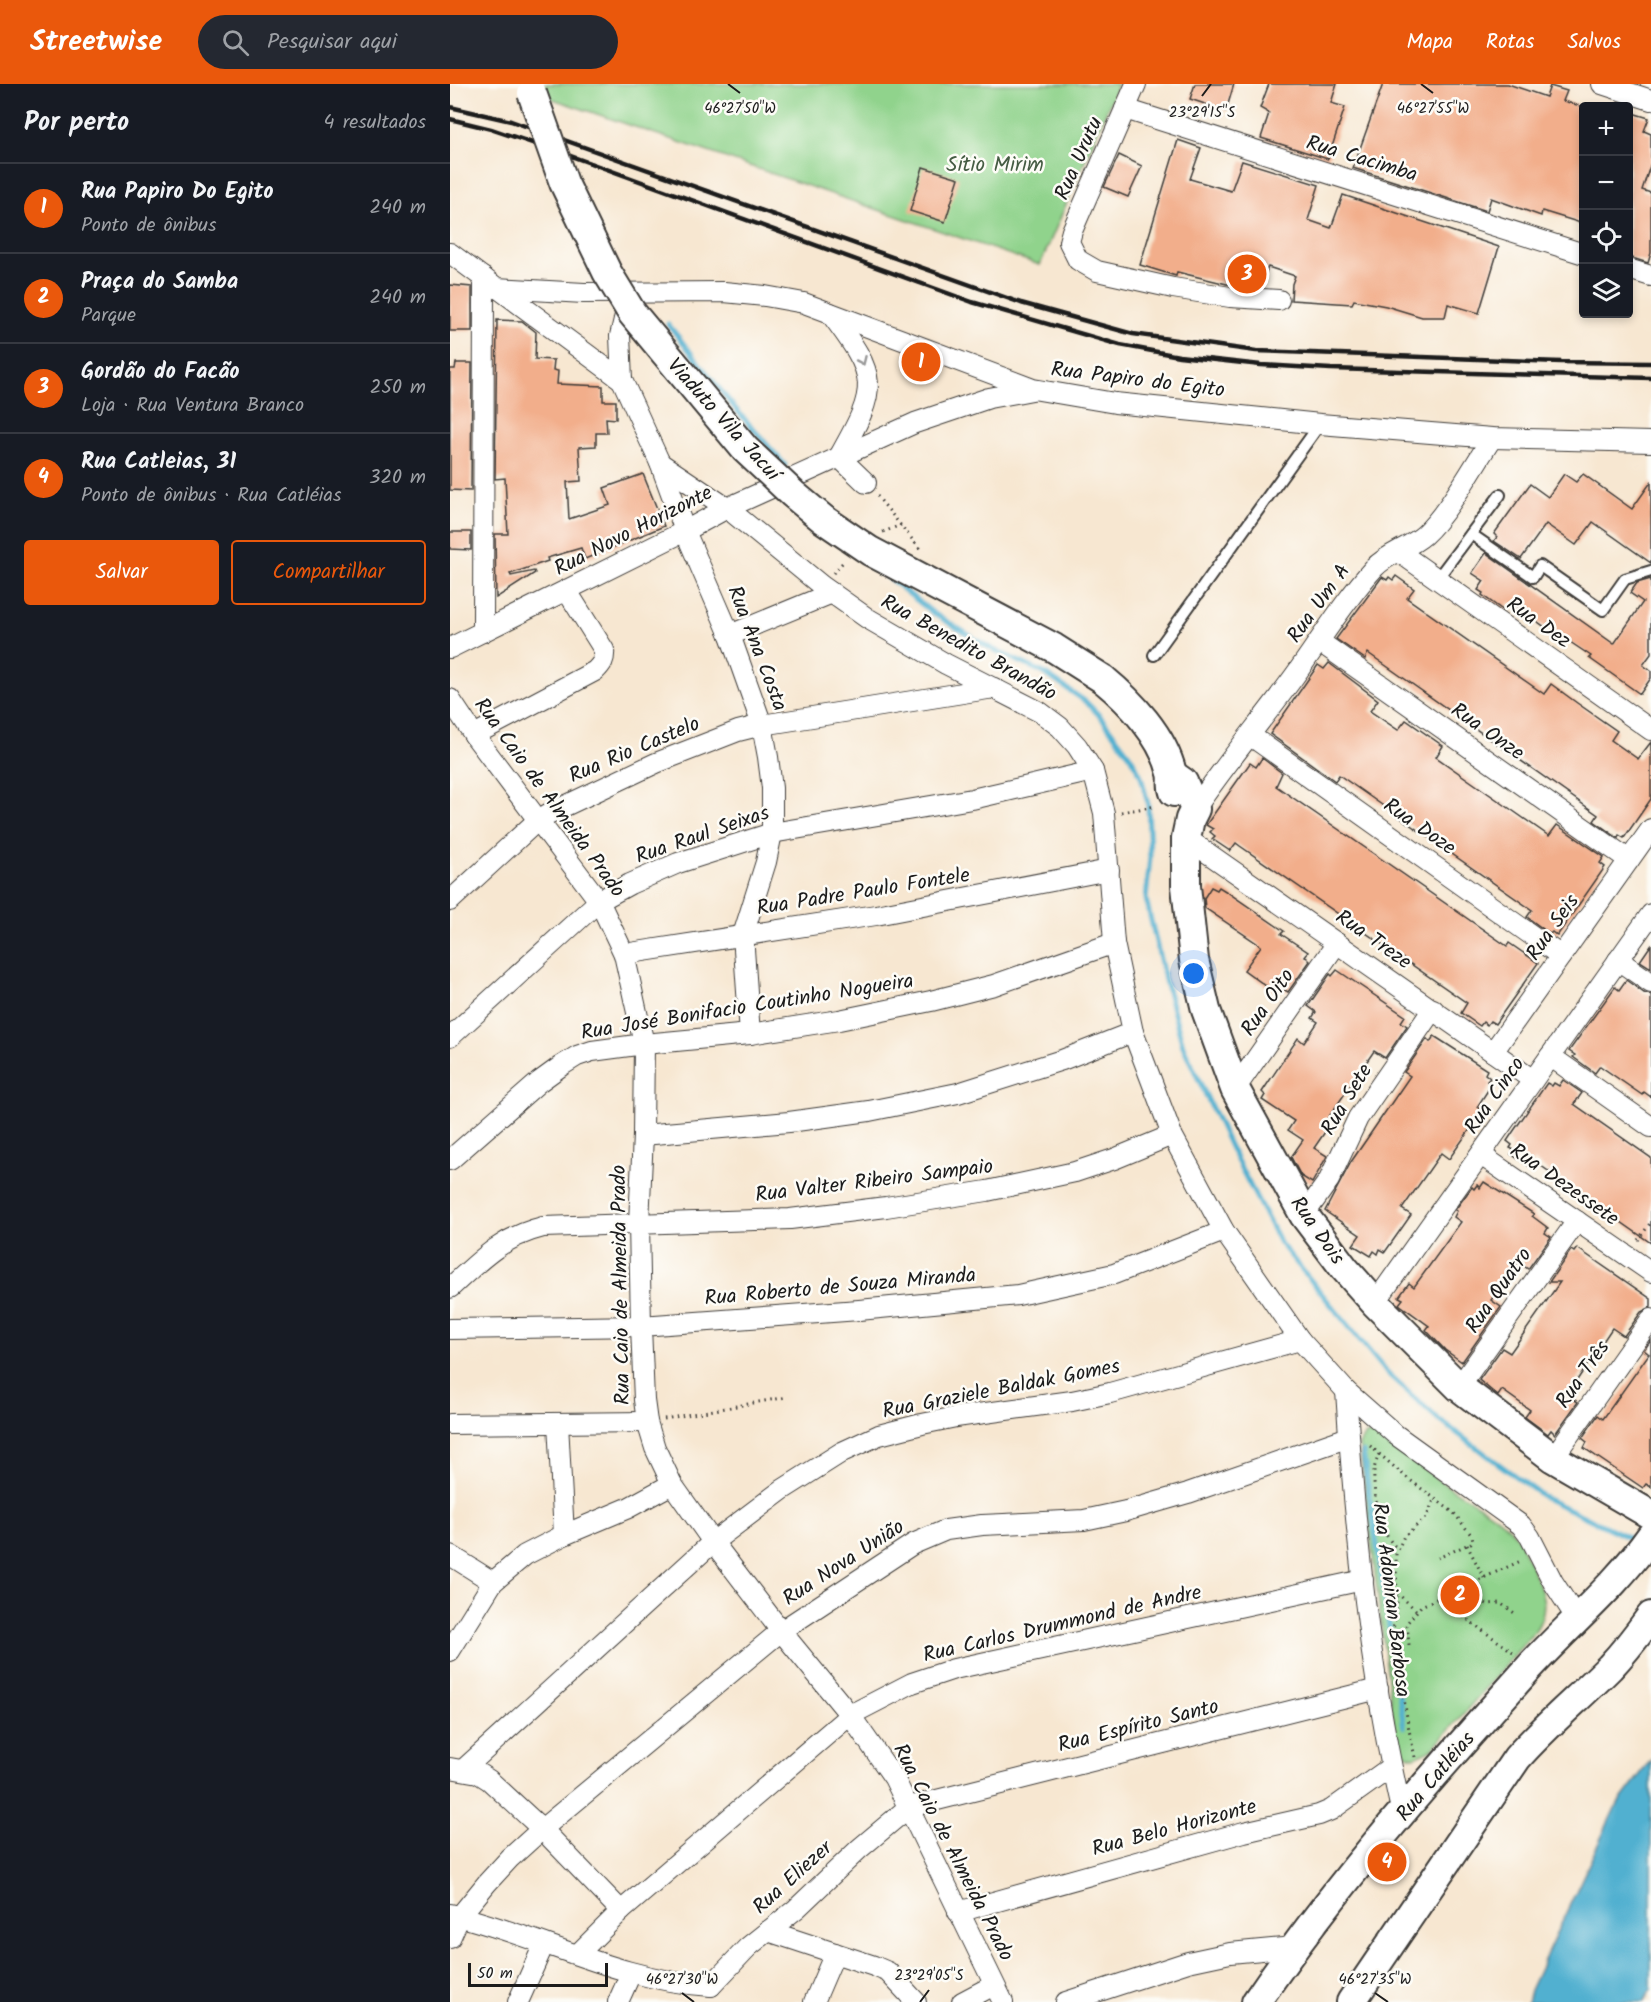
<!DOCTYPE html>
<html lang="pt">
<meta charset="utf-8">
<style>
body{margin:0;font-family:Kalam,sans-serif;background:#242831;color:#f1f3f6}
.controls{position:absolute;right:18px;top:18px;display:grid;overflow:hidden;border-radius:6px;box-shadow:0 3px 9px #0003}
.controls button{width:54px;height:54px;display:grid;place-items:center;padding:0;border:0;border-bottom:2px solid #363941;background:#171b24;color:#f1f3f6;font:30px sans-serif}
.scale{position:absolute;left:18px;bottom:15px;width:140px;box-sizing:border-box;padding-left:6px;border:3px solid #1c1c1c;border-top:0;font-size:16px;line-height:21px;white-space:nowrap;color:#1c1c1c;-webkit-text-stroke:4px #fdfcf7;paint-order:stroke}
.you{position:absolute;left:744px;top:890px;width:21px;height:21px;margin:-15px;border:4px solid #fff;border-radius:50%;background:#1a73e8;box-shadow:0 0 0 9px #1a73e833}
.badge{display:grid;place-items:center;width:39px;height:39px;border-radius:50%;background:#ea580c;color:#fff;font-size:20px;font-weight:700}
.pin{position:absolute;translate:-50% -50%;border:3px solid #fff;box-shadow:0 2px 6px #0006}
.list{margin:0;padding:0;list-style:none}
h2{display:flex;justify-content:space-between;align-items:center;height:78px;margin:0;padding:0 24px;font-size:26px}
h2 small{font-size:20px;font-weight:400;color:#9ea1a6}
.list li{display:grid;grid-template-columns:39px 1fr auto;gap:18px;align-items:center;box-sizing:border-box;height:90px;padding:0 24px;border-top:2px solid #363941}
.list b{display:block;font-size:22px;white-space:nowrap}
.list p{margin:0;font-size:20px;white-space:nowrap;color:#9ea1a6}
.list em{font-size:20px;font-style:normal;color:#9ea1a6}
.actions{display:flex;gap:12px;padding:18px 24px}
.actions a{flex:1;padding:14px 0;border:2px solid #ea580c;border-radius:6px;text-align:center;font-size:21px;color:#ea580c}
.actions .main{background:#ea580c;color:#fff}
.icon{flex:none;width:33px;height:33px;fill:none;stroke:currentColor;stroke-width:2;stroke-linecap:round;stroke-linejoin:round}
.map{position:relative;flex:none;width:1201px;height:1918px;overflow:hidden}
header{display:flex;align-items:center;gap:36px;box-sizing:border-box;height:84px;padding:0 30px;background:#ea580c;color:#fff}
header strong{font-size:28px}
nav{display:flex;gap:33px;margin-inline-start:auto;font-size:21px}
.search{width:420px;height:54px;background:#242831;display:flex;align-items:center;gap:15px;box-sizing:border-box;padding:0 21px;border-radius:33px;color:#9ea1a6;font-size:22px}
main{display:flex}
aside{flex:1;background:#171b24}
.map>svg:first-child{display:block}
.green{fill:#90d38c;stroke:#567854;stroke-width:1.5}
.water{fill:#51b0d0;stroke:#366676;stroke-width:1.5}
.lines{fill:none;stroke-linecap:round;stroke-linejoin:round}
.stream{stroke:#51b0d0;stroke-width:5}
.building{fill:#f2ae8b}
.lane-casing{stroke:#3d3a37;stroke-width:14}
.street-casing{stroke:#3d3a37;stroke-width:22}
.secondary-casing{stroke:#3d3a37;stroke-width:32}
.path{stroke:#3d3a37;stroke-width:3;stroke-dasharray:1.5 4.5;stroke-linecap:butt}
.lane{stroke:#fff;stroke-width:10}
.street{stroke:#fff;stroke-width:20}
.secondary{stroke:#fff;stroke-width:28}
.rail{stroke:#1c1c1c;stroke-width:4.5}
.secondary-bridge-casing{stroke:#3d3a37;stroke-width:32;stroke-linecap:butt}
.secondary-bridge{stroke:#fff;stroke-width:28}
.oneway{stroke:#999}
.ticks{fill:none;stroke:#1c1c1c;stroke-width:2}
.labels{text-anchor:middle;stroke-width:5;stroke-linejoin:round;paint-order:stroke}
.street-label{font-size:21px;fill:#1c1c1c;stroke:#fdfcf7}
.park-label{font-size:21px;fill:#455c43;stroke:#fdfcf7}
.ticks-label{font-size:15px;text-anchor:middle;fill:#1c1c1c;stroke:#fdfcf7;stroke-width:5;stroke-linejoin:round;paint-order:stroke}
</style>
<header>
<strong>Streetwise</strong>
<div class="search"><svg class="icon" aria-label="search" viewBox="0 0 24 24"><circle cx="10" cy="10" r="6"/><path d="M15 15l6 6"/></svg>Pesquisar aqui</div>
<nav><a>Mapa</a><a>Rotas</a><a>Salvos</a></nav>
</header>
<main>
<aside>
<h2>Por perto<small>4 resultados</small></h2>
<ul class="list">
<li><span class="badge">1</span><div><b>Rua Papiro Do Egito</b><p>Ponto de ônibus</p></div><em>240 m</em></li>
<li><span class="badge">2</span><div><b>Praça do Samba</b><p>Parque</p></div><em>240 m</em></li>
<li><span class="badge">3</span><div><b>Gordão do Facão</b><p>Loja · Rua Ventura Branco</p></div><em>250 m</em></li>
<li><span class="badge">4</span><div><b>Rua Catleias, 31</b><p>Ponto de ônibus · Rua Catléias</p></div><em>320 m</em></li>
</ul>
<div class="actions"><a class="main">Salvar</a><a>Compartilhar</a></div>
</aside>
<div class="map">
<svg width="1201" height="1918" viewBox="0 0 1201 1918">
<rect width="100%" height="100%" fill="#fdfcf7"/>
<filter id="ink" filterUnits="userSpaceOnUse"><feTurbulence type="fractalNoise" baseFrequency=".0167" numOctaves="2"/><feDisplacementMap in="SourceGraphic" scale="12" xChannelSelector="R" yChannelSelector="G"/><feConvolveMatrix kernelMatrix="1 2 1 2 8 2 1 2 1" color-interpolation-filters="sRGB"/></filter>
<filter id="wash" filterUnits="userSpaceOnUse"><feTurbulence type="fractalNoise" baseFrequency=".008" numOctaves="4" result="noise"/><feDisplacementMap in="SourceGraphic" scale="24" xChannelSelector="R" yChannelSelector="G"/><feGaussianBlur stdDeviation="1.35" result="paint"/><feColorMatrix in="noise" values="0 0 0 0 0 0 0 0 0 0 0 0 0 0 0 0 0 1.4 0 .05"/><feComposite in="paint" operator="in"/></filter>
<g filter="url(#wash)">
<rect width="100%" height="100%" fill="#f7e7d1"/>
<g class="green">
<polygon points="92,0 668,0 590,181 94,12"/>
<path d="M926 1348 935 1351C951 1365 967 1380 984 1393 1008 1410 1046 1428 1064 1449 1070 1457 1073 1466 1077 1474 1088 1501 1104 1519 1085 1547L983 1665 965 1673 957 1671 946 1660 909 1360 916 1351Z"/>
</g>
<polygon class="water" points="1201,1676 1201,1905 1194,1918 1077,1918 1080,1906 1166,1722"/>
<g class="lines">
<g class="stream">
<polyline points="218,240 284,323 335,381"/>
<polyline points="429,486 483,529 540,564 594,589 635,617 650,632 681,673 691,692 698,720 700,773 696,815 715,896 733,962 780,1063 830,1159 938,1290 988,1335 1095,1414 1186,1457"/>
<polyline points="913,1368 954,1643"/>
</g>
</g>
<g id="blocks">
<g class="building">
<polygon points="745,0 784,0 776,27 740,15"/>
<polygon points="819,0 887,0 881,19 895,23 878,75 811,54 819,29 810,24"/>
<polygon points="933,0 1058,0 1096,13 1100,2 1117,7 1113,17 1134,23 1134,140 1092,127 1091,132 1041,114 1037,127 903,84"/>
<polygon points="1179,28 1199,34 1194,47 1201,50 1201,79 1192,106 1201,109 1201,169 1198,179 1179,173"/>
<polygon points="728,56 751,64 740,95 781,107 792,77 869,101 858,136 881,144 893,111 1049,163 1029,229 998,220 995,233 972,233 936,222 904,216 902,220 841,216 842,200 845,192 818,183 810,203 777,200 727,188 726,192 690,181"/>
<polygon points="669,71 692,82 678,113 654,103"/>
<polygon points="473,83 509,94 495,138 460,127"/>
<polygon points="0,201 22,203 22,247 0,247"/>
<polygon points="47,236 72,237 86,248 85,275 104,276 103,286 108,287 107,300 153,302 153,317 166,317 166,335 156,334 157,349 146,349 146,362 129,363 131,397 117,398 119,435 160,421 154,404 193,390 214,442 135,475 131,464 97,474 98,477 60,490 61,492 84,487 85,489 46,514 45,450 58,450 55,394 45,395"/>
<polygon points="6,279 22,279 21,407 0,406 0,285 5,285"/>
<polygon points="1114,390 1126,398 1133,390 1182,425 1201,398 1201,479 1143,438 1126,461 1096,440 1071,475 1044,457 1047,453 1044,450 1080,400 1098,413"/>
<polygon points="0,448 21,448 21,466 0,465"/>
<polygon points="1036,469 1164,560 1193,518 1180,509 1187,499 1201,495 1201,570 1193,581 1201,587 1201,594 1190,610 1139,574 1141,572 1114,554 1113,556 1060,518 1054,527 1032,511 1033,509 1028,506 1034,497 1022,489"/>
<polygon points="946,492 964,505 957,514 1094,610 1101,600 1127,619 1167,647 1161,656 1188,675 1201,658 1201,715 1174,754 1169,751 1168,754 1144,737 1148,731 918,569 915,575 886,555 932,493 937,496 939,493 943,496"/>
<polygon points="879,579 928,616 920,627 948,646 956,636 993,662 986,673 1059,724 1099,752 1107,741 1154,773 1150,779 1155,783 1107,852 1102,848 1100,850 1077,833 1082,826 889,691 885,697 820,650 868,581 874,585"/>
<polygon points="812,674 832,689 826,702 1057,862 1059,859 1088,879 1045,940 1040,937 1037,941 1033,938 1030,942 1011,929 1017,919 790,762 786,759 780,767 762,755 765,752 760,748 763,745 756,741 800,679 806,683"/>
<polygon points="761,803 767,806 769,803 777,808 834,847 831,850 858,868 855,872 860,877 838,908 826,901 823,907 794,886 811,862 755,824 754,814"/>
<polygon points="1201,861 1201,884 1190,877"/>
<polygon points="887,886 955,932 951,938 957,942 935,974 924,967 872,1043 877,1045 864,1064 877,1072 862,1099 851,1092 841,1073 853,1056 838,1046 844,1037 812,1016 815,1011 812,1008 848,954 854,959 868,938 862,934 866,928 858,922 880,890 882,892"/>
<polygon points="1176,896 1194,909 1201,911 1201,1013 1194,1008 1192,1011 1150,982 1145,989 1123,973 1125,971 1119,967 1165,903 1169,906"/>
<polygon points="984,952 1037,986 1035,990 1040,994 1037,997 1042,1000 1027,1023 1033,1027 999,1075 991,1069 952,1125 961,1131 935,1168 930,1165 928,1170 924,1167 921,1172 903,1161 910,1151 875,1127 901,1078 960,992 954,988 977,955 980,958"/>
<polygon points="1113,996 1132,1009 1124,1020 1201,1074 1201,1159 1084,1077 1080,1083 1061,1070 1064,1066 1060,1064 1062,1061 1057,1057 1063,1048 1097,999 1102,1002 1104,999 1109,1002"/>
<polygon points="1034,1098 1084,1130 1082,1132 1098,1144 1095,1149 1101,1153 1078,1185 1068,1178 1041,1216 1051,1223 1012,1278 995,1266 976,1246 979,1242 949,1220 953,1215 949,1213 959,1199 964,1203 1011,1138 1004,1133 1007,1127 1005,1126 1022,1103 1024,1105 1027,1101 1030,1104"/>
<polygon points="1127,1164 1201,1215 1201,1223 1191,1228 1174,1252 1162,1244 1117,1311 1128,1318 1105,1350 1101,1346 1098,1350 1075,1333 1080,1326 1052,1306 1048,1312 1029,1296 1052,1264 1060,1269 1110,1198 1099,1198 1121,1166 1124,1168"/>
<polygon points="1201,1256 1201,1403 1196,1400 1193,1404 1134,1364 1137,1358 1132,1354 1148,1331 1153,1335 1199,1270 1194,1266"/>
</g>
</g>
</g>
<g filter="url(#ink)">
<use href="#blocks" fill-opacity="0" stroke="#3d3a37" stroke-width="1.5"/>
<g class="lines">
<g class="lane-casing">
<g id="lane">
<polyline points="1021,450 1083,493 1090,482 1153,526 1175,495 1201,487"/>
<polyline points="987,495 1050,411"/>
<polyline points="704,571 870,340"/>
</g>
</g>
<g class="street-casing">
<g id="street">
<polyline points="686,0 622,147 619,158 628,176 647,187 723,204 780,213 829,216"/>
<polyline points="1152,0 1201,16"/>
<polyline points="675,25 1134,170"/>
<polyline points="0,169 47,204 134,209 274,208 315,212 354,219 583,305 665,319 870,340 1042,354 1201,358"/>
<polyline points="1178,185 1201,192"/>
<polyline points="49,205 172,296"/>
<polyline points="179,214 170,252 172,296 210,379 235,447 280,551 312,641 318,673 322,704 322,749 316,778 293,851 300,950"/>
<path d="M380 229C429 294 429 302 389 373"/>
<polyline points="389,373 416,399"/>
<polyline points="210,379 277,424 372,502 417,534 496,580 590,628 610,643 627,662 643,687 654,729 664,859 683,948 722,1051 774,1147 850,1256 896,1307 946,1351 1071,1441 1080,1453 1103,1498 1127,1535"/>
<polyline points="949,468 1201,646"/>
<polyline points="33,548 34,194"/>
<polyline points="280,551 382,509"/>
<polyline points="870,558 1179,776"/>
<polyline points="0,564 235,447 277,424 465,339 539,314 582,306"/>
<polyline points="0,615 24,651 149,817 174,870 194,960 193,1051 189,1139 191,1242 194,1316 197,1338 205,1364 222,1400 263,1458 331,1547 400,1631 444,1694 553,1918"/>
<path d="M24 651 145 587C152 580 155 576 154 566L117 507"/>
<polyline points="801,652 1111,872"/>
<path d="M745 725C775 680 811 638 843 594 870 557 894 517 924 484 938 469 959 464 974 451 998 429 1023 383 1042 354"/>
<polyline points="736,754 1083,996"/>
<polyline points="0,817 88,736 98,730 206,679 288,647 312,641 544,604"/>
<polyline points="174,870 426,831 659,786"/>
<polyline points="1168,876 1201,899"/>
<polyline points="0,953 149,817 180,800 228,779 322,749 522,715 643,687"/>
<polyline points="1043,968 1201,745"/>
<polyline points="1100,972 1201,1043"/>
<polyline points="785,1005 887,859"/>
<polyline points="193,1051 339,1038 419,1027 508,1009 612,976 683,948"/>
<polyline points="1031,1071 1201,1188"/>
<polyline points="0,1076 89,998 111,982 127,972 142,967 194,960 300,950 389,936 481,917 544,901 664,859"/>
<polyline points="854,1131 879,1096 908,1034 983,925"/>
<path d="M0 1204C30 1176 52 1153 93 1143L340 1135 436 1123 537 1107 625 1088 664 1075 722 1051"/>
<polyline points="925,1219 1201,830"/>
<polyline points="0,1245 191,1242 409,1226 568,1211 664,1190 774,1147"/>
<polyline points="1009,1303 1127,1137"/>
<path d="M896 1307C905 1449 920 1592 952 1730"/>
<polyline points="108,1339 114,1451"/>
<polyline points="0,1340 197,1338"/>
<polyline points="1103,1374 1201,1235"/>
<polyline points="0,1471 43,1498"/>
<polyline points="0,1567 43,1498 75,1471 114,1451 178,1424 222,1400"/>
<polyline points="0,1684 28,1689 39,1696 92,1745 171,1827"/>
<polyline points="14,1685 263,1458 332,1406 392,1368 429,1351 472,1340 506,1333 622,1317 660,1309 850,1256"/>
<polyline points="508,1828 794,1748 869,1731 881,1726 941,1683"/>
<path d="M0 1830C88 1851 170 1897 261 1902"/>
<polyline points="318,1847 424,1882 438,1888 466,1918"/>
<polyline points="0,1854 10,1832 37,1799 60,1774 92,1745 331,1547 463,1460 496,1446 532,1441 634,1436 676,1427 738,1409 899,1353"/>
<polyline points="128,1870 171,1827 400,1631 462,1599 504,1585 913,1496"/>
<polyline points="261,1902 298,1863 346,1825 409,1765 459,1723 928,1605"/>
<polyline points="68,1918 94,1860"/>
<polyline points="168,1918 181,1889"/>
<polyline points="364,1918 385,1869"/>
<polyline points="512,1918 544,1901"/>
<polyline points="616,1918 738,1878 780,1869 844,1863"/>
</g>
</g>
<g class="secondary-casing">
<g id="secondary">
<path d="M653 595C681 618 713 652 722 689 724 696 721 701 724 708"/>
<polyline points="723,691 733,698 745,725 740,735 736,754 736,802 744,876 756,926 785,1005 854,1131 894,1184 925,1219 1009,1303 1103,1374 1201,1431"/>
<path d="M806 1918C886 1800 982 1692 1077 1586 1118 1541 1166 1502 1201 1452"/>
<path d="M901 1918 1067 1674C1096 1641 1129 1614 1160 1583 1175 1567 1188 1550 1201 1532"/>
</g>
</g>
<g class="path">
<polyline points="427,412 470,465"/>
<polyline points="433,448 451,441"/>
<polyline points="383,489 395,476"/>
<polyline points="671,728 706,722"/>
<polyline points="1188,1156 1201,1138"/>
<polyline points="214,1335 337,1313"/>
<polyline points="920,1362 956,1393 1004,1429 1022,1452 1023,1456 1021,1459 988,1474"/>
<path d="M929 1370C927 1376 924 1382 924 1388 923 1410 929 1450 947 1464"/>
<polyline points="1017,1461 1034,1494"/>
<polyline points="928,1481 945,1478"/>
<polyline points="947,1509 966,1526"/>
<polyline points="959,1561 957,1539 971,1522 1073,1476"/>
<polyline points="1063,1568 997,1521 1011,1504 1032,1518 1037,1520 1050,1519 1066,1530"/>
<polyline points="965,1673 959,1646 943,1546 947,1522 946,1470 954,1452 976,1434 985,1414"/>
</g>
<use href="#lane" class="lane"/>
<use href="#street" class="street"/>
<use href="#secondary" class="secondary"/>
<g class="rail">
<polyline points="0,23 61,37 571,219 683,250 806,267 1112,278 1201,279"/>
<polyline points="0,35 41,45 118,71 522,218 670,261 729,272 811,281 881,285 1201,294"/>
</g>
<g class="secondary-bridge-casing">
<polyline id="secondary-bridge" points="82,9 114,99 157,188 182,229 295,365 343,410 373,435 420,467 604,564 653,595"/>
</g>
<use href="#secondary-bridge" class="secondary-bridge"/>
</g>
<defs><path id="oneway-chevron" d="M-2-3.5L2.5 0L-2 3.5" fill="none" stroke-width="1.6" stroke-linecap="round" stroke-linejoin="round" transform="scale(1.5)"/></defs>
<use class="oneway" href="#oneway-chevron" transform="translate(412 277) rotate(66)"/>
</g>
<path class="ticks" d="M278 0 290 9M971 0 983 9M752 12 761 0M232 1909 244 1918M925 1909 938 1918M470 1918 479 1906"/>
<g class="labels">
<g class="street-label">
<text transform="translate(628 74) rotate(-66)" y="7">Rua Urutu</text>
<text transform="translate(912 74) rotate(17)" y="7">Rua Cacimba</text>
<text transform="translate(688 295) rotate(7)" y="7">Rua Papiro do Egito</text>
<text transform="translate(274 335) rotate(48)" y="7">Viaduto Vila Jacuí</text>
<text transform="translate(183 446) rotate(-27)" y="7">Rua Novo Horizonte</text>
<text transform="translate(868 519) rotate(-54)" y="7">Rua Um A</text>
<text transform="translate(1089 538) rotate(35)" y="7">Rua Dez</text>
<text transform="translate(519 563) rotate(29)" y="7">Rua Benedito Brandão</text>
<text transform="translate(308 564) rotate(69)" y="7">Rua Ana Costa</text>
<text transform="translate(1038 647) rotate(35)" y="7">Rua Onze</text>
<text transform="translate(184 665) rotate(-23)" y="7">Rua Rio Castelo</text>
<text transform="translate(100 713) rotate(54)" y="7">Rua Caio de Almeida Prado</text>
<text transform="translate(970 742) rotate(35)" y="7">Rua Doze</text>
<text transform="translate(252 750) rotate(-19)" y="7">Rua Raul Seixas</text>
<text transform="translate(413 807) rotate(-9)" y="7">Rua Padre Paulo Fontele</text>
<text transform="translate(1102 843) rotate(-55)" y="7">Rua Seis</text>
<text transform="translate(924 855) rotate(35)" y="7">Rua Treze</text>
<text transform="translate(817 918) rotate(-55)" y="7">Rua Oito</text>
<text transform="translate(297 922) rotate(-9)" y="7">Rua José Bonifacio Coutinho Nogueira</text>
<text transform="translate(1044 1011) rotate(-55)" y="7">Rua Cinco</text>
<text transform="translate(896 1015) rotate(-59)" y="7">Rua Sete</text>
<text transform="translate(424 1096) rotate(-7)" y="7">Rua Valter Ribeiro Sampaio</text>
<text transform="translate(1115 1100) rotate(35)" y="7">Rua Dezessete</text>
<text transform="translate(868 1146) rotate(55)" y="7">Rua Dois</text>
<text transform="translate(170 1201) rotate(-91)" y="7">Rua Caio de Almeida Prado</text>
<text transform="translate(390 1202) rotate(-5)" y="7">Rua Roberto de Souza Miranda</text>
<text transform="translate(1048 1206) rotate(-55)" y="7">Rua Quatro</text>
<text transform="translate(1132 1290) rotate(-55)" y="7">Rua Três</text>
<text transform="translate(551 1304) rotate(-11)" y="7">Rua Graziele Baldak Gomes</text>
<text transform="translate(393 1478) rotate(-33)" y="7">Rua Nova União</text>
<text transform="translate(942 1516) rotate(83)" y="7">Rua Adoniran Barbosa</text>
<text transform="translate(612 1539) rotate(-13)" y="7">Rua Carlos Drummond de Andre</text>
<text transform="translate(688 1641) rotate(-14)" y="7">Rua Espírito Santo</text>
<text transform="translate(985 1692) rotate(-50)" y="7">Rua Catléias</text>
<text transform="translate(724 1743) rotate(-15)" y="7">Rua Belo Horizonte</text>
<text transform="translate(504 1768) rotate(63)" y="7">Rua Caio de Almeida Prado</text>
<text transform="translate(342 1793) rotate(-42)" y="7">Rua Eliezer</text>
</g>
<g class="park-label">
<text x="545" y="87">Sítio Mirim</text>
</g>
</g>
<g class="ticks-label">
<text x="290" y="29">46°27'50"W</text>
<text x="983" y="29">46°27'55"W</text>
<text x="752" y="33">23°29'15"S</text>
<text x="479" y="1896">23°29'05"S</text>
<text x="232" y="1900">46°27'30"W</text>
<text x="925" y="1900">46°27'35"W</text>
</g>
</svg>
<div class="controls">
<button>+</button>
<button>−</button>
<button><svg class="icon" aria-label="locate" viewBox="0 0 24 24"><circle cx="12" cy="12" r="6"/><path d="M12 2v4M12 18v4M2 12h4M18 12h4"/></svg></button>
<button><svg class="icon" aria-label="layers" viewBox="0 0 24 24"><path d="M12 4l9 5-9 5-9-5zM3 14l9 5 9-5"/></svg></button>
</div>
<div class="scale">50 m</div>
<div class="you"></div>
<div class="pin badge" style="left:471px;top:278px">1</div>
<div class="pin badge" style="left:1010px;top:1511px">2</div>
<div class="pin badge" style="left:797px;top:190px">3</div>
<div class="pin badge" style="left:937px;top:1778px">4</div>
</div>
</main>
